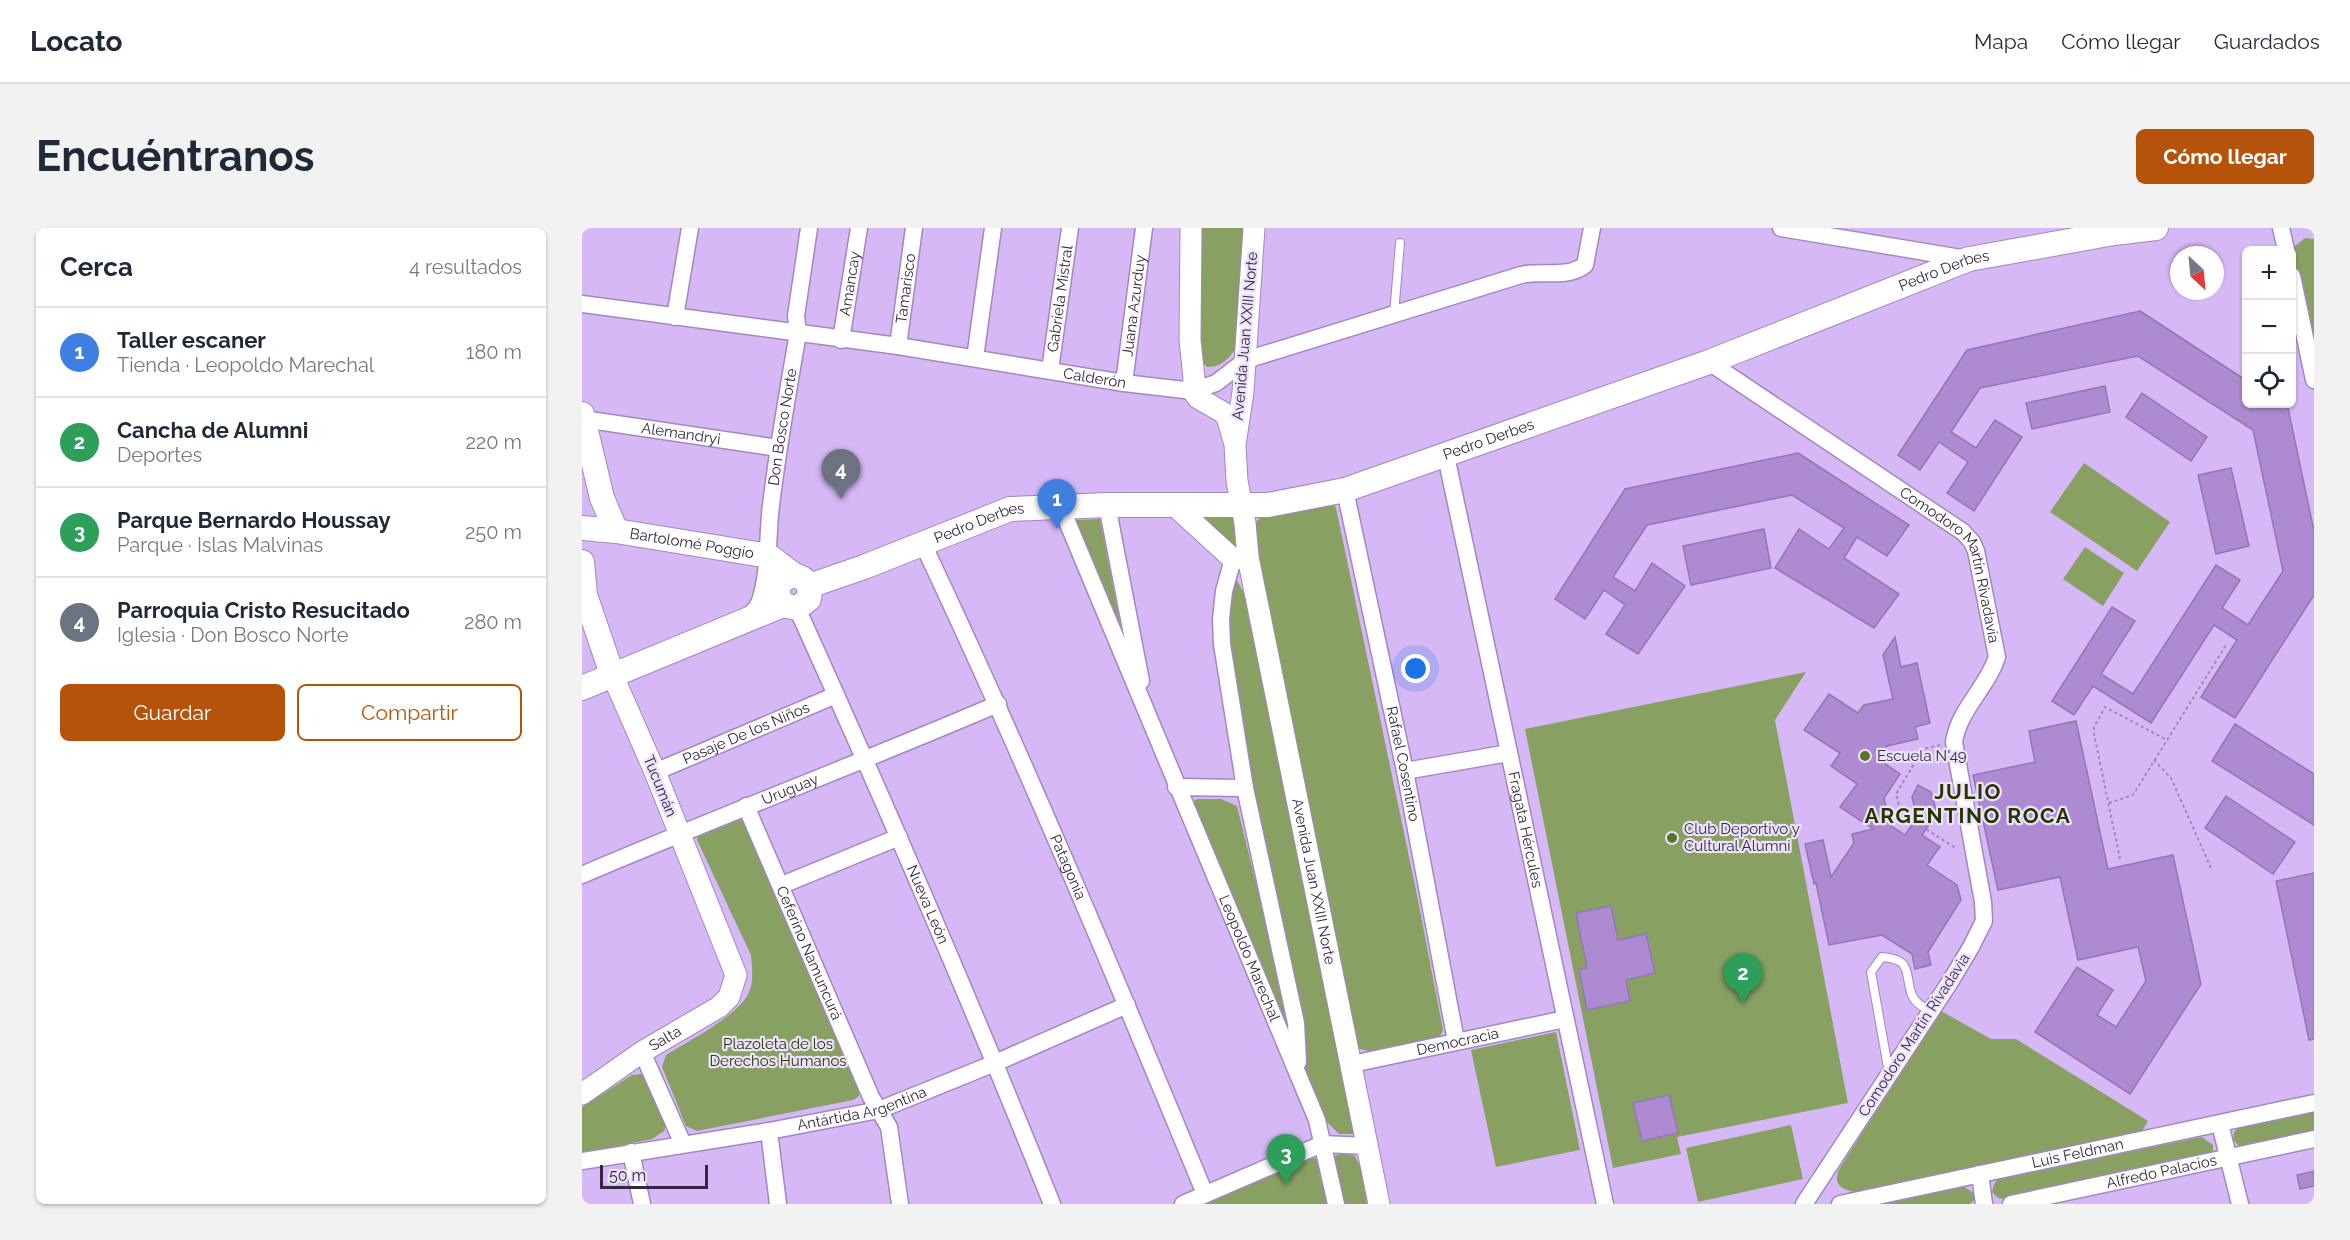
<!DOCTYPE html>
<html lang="es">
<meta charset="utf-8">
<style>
body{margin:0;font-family:Raleway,sans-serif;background:#f2f2f3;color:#1f2937}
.controls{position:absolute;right:18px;top:18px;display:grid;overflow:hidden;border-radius:9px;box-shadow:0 2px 4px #0004}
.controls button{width:54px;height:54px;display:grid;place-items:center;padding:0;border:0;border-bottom:2px solid #e0e1e3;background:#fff;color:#1f2937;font:30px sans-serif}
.compass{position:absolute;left:1588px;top:18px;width:54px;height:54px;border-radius:50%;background:#fff;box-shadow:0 2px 4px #0004;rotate:154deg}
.scale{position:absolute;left:18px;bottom:15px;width:108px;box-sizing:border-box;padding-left:6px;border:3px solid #342840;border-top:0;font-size:16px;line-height:21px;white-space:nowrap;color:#342840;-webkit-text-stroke:4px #ede2fb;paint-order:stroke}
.you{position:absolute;left:834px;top:441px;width:21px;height:21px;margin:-15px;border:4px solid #fff;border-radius:50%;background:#1a73e8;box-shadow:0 0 0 9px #1a73e833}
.badge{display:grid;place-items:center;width:39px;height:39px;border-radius:50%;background:#b45309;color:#fff;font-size:20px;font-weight:700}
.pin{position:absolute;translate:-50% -50px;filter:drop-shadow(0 2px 3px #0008)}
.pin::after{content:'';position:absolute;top:32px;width:21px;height:18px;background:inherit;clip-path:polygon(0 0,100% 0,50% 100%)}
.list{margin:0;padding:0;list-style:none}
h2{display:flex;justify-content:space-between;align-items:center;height:78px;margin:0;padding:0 24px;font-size:26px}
h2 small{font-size:20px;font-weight:400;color:#747a83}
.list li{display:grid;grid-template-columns:39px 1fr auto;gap:18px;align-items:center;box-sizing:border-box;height:90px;padding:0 24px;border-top:2px solid #e0e1e3}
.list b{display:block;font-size:22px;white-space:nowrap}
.list p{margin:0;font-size:20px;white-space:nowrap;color:#747a83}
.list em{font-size:20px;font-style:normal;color:#747a83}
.actions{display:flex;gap:12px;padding:18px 24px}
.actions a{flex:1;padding:14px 0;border:2px solid #b45309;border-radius:9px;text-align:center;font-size:21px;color:#b45309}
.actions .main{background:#b45309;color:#fff}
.icon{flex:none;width:33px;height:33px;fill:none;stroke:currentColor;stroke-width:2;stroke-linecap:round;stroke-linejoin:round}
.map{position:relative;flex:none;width:1732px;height:976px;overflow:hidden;border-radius:9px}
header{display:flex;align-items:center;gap:36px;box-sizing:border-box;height:84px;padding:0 30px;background:#fff;border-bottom:2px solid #e0e1e3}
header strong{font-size:28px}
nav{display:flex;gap:33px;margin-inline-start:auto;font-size:21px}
.intro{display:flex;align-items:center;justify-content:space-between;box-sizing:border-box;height:144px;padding:0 36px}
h1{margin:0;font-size:42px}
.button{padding:15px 27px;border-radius:9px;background:#b45309;color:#fff;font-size:21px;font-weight:700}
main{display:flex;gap:36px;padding:0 36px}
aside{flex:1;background:#fff;border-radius:9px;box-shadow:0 2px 4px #0004}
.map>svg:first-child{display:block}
.green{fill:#88a163}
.building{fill:#ad8ad1;stroke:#9377b1;stroke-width:1.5}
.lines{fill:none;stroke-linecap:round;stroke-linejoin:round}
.service-casing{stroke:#a486c2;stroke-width:10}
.minor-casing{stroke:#a486c2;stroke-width:19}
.tertiary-casing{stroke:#a486c2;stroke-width:23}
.secondary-casing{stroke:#a486c2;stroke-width:26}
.path{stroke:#9f87b8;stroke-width:2;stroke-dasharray:3 3;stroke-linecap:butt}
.service{stroke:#fff;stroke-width:8}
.minor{stroke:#fff;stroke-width:16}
.tertiary{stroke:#fff;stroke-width:21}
.secondary{stroke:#fff;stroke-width:24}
.poi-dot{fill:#5a7528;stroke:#ede2fb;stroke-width:2}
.labels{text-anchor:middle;stroke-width:4.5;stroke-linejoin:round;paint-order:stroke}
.street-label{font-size:15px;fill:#342840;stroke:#ede2fb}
.poi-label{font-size:15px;fill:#342840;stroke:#ede2fb;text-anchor:start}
.park-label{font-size:15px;fill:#273900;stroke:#ede2fb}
.district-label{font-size:21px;font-weight:bold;letter-spacing:1.5px;fill:#253600;stroke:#ede2fb}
</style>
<header>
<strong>Locato</strong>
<nav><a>Mapa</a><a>Cómo llegar</a><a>Guardados</a></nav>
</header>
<div class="intro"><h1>Encuéntranos</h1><a class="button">Cómo llegar</a></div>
<main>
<aside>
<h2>Cerca<small>4 resultados</small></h2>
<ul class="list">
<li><span class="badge" style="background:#3f7fe0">1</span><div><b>Taller escaner</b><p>Tienda · Leopoldo Marechal</p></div><em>180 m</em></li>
<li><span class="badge" style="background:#2e9e5b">2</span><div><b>Cancha de Alumni</b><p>Deportes</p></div><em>220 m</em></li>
<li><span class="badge" style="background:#2e9e5b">3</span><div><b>Parque Bernardo Houssay</b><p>Parque · Islas Malvinas</p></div><em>250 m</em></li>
<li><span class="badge" style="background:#6b7280">4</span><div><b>Parroquia Cristo Resucitado</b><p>Iglesia · Don Bosco Norte</p></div><em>280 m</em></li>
</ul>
<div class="actions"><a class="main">Guardar</a><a>Compartir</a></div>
</aside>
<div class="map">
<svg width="1732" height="976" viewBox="0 0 1732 976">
<rect width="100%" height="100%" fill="#d6b8f6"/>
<g class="green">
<path d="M616 0H664L653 122C645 132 639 139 625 139L618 132Z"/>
<polygon points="1723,10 1732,11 1732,129 1711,28 1713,18"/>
<polygon points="1502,235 1588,294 1555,343 1468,284"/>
<polygon points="752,275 754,280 835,667 861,802 858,808 852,811 787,823 774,820 684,376 672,302 674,294 679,289"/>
<polygon points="625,289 651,289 654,319 651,319 622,291"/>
<polygon points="518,291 539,400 491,292"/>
<polygon points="1503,319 1542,345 1521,378 1481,351"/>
<polygon points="653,349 663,367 773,906 757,906 745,894 723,844 675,597 662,498 645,408 649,362"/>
<polygon points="1224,444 1193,492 1266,875 1095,909 1099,926 1031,940 943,501"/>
<polygon points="616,571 639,571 655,578 708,793 705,797 704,798 610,578 611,573"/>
<path d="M156 589 163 594 278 860 277 868 271 872 115 903 104 898 80 839 84 827C105 814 159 786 167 764 172 753 170 739 169 727L115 612 116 605Z"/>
<path d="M1359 783 1409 811H1434L1566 893 1560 903 1276 964C1258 963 1249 955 1259 938Z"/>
<polygon points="974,804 998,922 914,939 889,822"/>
<polygon points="59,846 66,851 87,891 82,903 70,911 0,925 0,879 50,847"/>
<polygon points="1732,883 1732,906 1664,921 1656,917 1651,912 1652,904 1657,899"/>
<polygon points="1209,897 1221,951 1116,974 1104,920"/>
<polygon points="1620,909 1631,917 1631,923 1625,928 1423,972 1415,969 1410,964 1412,956 1417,950"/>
<polygon points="762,925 773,928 779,940 785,976 759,976 750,933 752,928"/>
<polygon points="733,930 738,936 747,976 619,976 723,931"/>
<polygon points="1381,958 1393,966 1392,972 1388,976 1293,976"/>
</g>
<g class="building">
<polygon points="1558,83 1665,153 1665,176 1699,176 1706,180 1732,303 1732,367 1653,490 1619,469 1655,412 1632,397 1569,495 1511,458 1492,487 1470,473 1530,379 1553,393 1519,446 1551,466 1634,337 1658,352 1640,380 1666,397 1701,343 1671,202 1556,128 1398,160 1369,204 1394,220 1413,192 1440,209 1392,283 1365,265 1386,234 1357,214 1338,242 1316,227 1385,122"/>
<polygon points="1523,158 1528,184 1450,201 1444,175"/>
<polygon points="1560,165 1625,209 1609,233 1544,189"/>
<polygon points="1216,225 1327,297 1305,328 1275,309 1262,330 1317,366 1292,400 1193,340 1217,301 1247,321 1262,300 1210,267 1065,297 1031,349 1053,363 1070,335 1103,358 1056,426 1024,406 1043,377 1022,362 1003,391 973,371 1043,261"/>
<polygon points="1649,240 1667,318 1634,326 1616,247"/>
<polygon points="1182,301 1189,340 1109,357 1101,318"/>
<polygon points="1313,409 1319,439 1335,435 1348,495 1333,499 1336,511 1305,518 1296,531 1318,546 1302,570 1308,597 1323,607 1335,590 1330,569 1336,557 1349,564 1355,585 1340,607 1358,619 1345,637 1375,657 1379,672 1346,724 1349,737 1333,741 1330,726 1300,707 1247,717 1234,655 1232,656 1223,616 1241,612 1249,649 1272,615 1270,606 1291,601 1258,579 1275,556 1249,538 1258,525 1222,502 1247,466 1276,485 1282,477 1311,471 1301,427"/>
<polygon points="1494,493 1526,641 1591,627 1619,756 1548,866 1453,804 1495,739 1531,762 1515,787 1534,799 1564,753 1556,719 1496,732 1478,649 1416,662 1391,547 1453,534 1447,503"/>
<polygon points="1653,496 1732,546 1732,597 1630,533"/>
<polygon points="1644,568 1713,614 1691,646 1623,600"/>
<polygon points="1732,645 1732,811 1727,812 1694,653"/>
<polygon points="1029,678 1036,712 1064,706 1073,745 1044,752 1048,773 1005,782 997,741 1005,740 994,685"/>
<polygon points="1087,867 1096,905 1060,913 1051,875"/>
<polygon points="1732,943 1732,958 1718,961 1715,947"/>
</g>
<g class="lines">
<g class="service-casing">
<g id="service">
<polyline points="812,86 818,15"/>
<path d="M1307 845 1289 744 1300 729C1332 731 1322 747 1330 767 1333 775 1341 779 1348 783"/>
</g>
</g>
<g class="minor-casing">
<g id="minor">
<polyline points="1199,0 1385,31"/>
<polyline points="1699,0 1704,22"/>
<polyline points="1710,48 1732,152"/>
<path id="s1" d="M0 76 316 118 542 155 611 163 634 155 664 132 939 47C960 42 984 51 1003 37L1010 0"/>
<polyline points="93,89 108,0"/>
<path id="s2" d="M259 112 277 0"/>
<path id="s3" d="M316 118 332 0"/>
<polyline points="393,130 411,0"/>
<path id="s4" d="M1127 134 1381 304 1390 314 1394 323 1415 429C1405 460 1377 481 1372 514L1401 674 1402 693 1389 719 1368 754 1222 976"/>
<path id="s5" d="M468 142 488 0"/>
<path id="s6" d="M542 155 562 0"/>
<path id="s7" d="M1 191 196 220"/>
<path id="s8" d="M864 228 1023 976"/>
<path id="s9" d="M763 262 823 543 874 813"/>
<polyline points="525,277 559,453"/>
<path id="s10" d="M479 279 735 892 754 976"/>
<path id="s11" d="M341 316C442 530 533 748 623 966"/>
<polyline points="651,331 642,363 639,391 640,416 663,560 714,795 716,834"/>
<path id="s12" d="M215 380C304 577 390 776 470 976"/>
<path id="s13" d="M164 390C170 385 175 381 178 373 188 342 185 309 189 277 196 219 206 162 216 105L214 88 227 0"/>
<polyline points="823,543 927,525"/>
<path id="s14" d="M73 544 254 467"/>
<polyline points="594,559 663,560"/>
<path id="s15" d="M164 578 289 869 307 899 318 976"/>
<path id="s16" d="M0 647C138 588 278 535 416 476"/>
<polyline points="200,657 317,609"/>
<polyline points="60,824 101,916"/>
<path id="s17" d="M770 836 983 791"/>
<polyline points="1638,896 1658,976"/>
<polyline points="187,903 196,976"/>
<polyline points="49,924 60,976"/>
<path id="s18" d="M0 933 187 903 297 882 413 835 545 777"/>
<polyline points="1398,946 1402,976"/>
<polyline points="601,976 740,916 786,918"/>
<path id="s19" d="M1258 976 1732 875"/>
<path id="s20" d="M1429 976 1732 911"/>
</g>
</g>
<g class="tertiary-casing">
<g id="tertiary">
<polyline points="609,0 608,112 612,150 611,163 616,170 642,185 646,192 652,213"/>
<path id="s21" d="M672 0 661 164 653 217 655 253 663 295 666 329 797 976"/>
<polyline points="593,278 651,331 666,329"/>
<path id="s22" d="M0 866 60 824 137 779 147 769 154 747 73 544 30 446"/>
</g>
</g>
<g class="secondary-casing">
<g id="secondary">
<polyline points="0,186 20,270 34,303"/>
<path id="s23" d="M0 300 34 303 187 328 212 347"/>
<polyline points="0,334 3,367 30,446"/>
<path id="s24" d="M227 358 282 339 428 281 525 277H686L763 262 1127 134 1387 31 1532 5 1574 0"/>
<path d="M0 460 201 377 215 380 227 371C229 358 225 350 212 347L199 352 195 365 201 377"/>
</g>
</g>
<g class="path">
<polyline points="1358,517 1341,521 1314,566 1319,585 1375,621"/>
<polyline points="1572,532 1589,550 1629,640"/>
<polyline points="1527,575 1551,567 1644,417"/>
<polyline points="1538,631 1512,506 1512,499 1523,479 1585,512"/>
</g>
<use href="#service" class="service"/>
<use href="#minor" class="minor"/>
<use href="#tertiary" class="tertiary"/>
<use href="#secondary" class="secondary"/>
</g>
<g class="poi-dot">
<circle cx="1283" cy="528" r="6"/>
<circle cx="1090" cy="610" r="6"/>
</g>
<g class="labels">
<g class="street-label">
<text dy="5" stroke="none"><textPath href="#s24" startOffset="1190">Pedro Derbes</textPath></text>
<text dy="5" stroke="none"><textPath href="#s2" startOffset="57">Amancay</textPath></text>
<text dy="5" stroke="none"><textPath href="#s3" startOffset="58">Tamarisco</textPath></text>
<text dy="5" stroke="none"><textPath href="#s5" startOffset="72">Gabriela Mistral</textPath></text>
<text dy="5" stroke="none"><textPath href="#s6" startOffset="78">Juana Azurduy</textPath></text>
<text transform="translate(663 108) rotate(-85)" y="5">Avenida Juan XXIII Norte</text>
<text dy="5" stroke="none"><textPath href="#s1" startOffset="518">Calderón</textPath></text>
<text dy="5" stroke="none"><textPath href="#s13" startOffset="198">Don Bosco Norte</textPath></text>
<text dy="5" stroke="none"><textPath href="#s7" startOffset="99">Alemandryi</textPath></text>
<text dy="5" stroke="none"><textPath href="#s24" startOffset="704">Pedro Derbes</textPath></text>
<text dy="5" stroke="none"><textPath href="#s24" startOffset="182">Pedro Derbes</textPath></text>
<text dy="5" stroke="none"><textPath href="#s23" startOffset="111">Bartolomé Poggio</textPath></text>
<text dy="5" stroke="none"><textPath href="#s4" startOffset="327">Comodoro Martín Rivadavia</textPath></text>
<text dy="5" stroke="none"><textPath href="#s14" startOffset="99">Pasaje De los Niños</textPath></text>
<text dy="5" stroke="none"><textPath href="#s9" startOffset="280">Rafael Cosentino</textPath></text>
<text transform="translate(78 558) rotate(68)" y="5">Tucumán</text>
<text dy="5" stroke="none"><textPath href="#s16" startOffset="225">Uruguay</textPath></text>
<text dy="5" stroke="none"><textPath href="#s8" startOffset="382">Fragata Hércules</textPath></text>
<text dy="5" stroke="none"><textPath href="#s11" startOffset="354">Patagonia</textPath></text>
<text dy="5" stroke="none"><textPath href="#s21" startOffset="662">Avenida Juan XXIII Norte</textPath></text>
<text dy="5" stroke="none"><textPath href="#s12" startOffset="324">Nueva León</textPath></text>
<text dy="5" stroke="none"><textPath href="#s15" startOffset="160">Ceferino Namuncurá</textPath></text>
<text dy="5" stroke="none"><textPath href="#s10" startOffset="489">Leopoldo Marechal</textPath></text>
<text transform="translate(1332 807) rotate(-57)" y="5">Comodoro Martín Rivadavia</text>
<text dy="5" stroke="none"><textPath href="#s22" startOffset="100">Salta</textPath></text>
<text dy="5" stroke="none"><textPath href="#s17" startOffset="108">Democracia</textPath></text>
<text dy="5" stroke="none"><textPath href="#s18" startOffset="285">Antártida Argentina</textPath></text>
<text dy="5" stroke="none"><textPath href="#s19" startOffset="243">Luis Feldman</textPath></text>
<text dy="5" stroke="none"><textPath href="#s20" startOffset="154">Alfredo Palacios</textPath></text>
</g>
<g class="poi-label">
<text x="1295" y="533">Escuela N°49</text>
<text x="1102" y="606">Club Deportivo y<tspan x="1102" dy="17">Cultural Alumni</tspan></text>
</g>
<g class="park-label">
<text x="196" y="821">Plazoleta de los<tspan x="196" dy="17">Derechos Humanos</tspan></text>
</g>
<g class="district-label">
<text x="1386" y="571">JULIO<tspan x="1386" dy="24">ARGENTINO ROCA</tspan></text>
</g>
</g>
</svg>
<div class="controls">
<button>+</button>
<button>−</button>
<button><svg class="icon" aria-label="locate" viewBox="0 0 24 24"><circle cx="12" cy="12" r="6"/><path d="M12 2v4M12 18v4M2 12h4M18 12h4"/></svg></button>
</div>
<svg class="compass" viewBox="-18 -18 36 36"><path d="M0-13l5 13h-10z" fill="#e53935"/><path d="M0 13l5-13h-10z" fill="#747a83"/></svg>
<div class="scale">50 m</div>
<div class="you"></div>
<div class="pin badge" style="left:475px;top:301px;background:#3f7fe0">1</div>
<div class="pin badge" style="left:1161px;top:775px;background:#2e9e5b">2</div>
<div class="pin badge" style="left:704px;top:956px;background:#2e9e5b">3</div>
<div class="pin badge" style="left:259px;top:271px;background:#6b7280">4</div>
</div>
</main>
